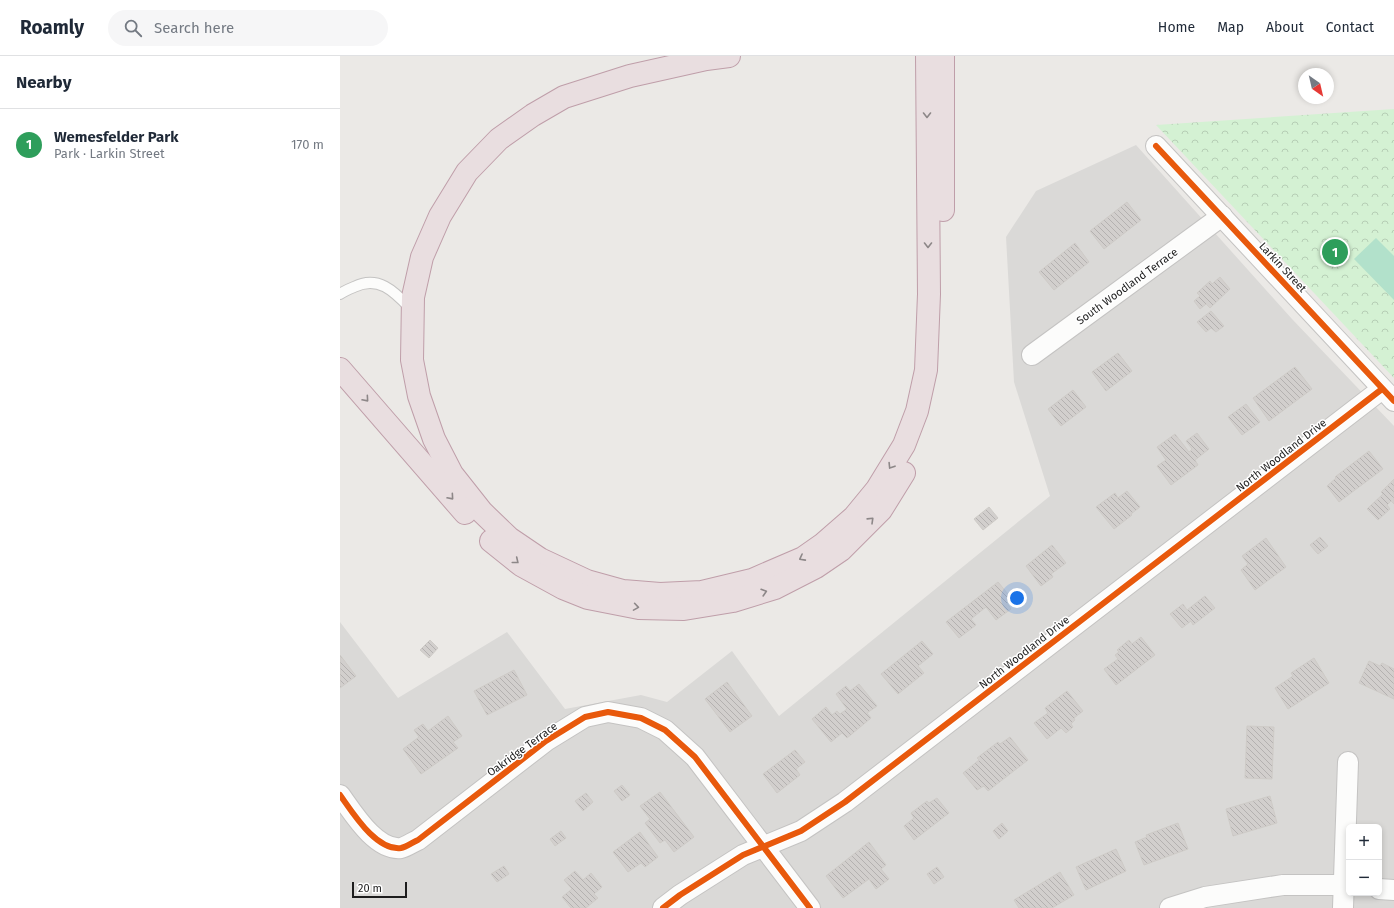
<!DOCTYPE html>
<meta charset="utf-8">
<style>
body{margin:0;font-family:"Fira Sans",sans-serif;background:#f6f6f7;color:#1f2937}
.controls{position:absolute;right:12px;bottom:12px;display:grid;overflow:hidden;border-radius:6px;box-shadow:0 2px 6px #0003}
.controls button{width:36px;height:36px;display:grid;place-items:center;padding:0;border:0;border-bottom:1px solid #e0e1e3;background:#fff;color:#1f2937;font:20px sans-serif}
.compass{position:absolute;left:958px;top:12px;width:36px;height:36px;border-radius:50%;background:#fff;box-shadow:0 2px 6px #0003;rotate:146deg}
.scale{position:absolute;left:12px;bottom:10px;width:55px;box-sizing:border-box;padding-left:4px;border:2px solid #1d1d1d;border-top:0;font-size:11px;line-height:14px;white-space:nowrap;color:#1d1d1d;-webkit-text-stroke:3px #fff;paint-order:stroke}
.you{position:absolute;left:677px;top:542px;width:14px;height:14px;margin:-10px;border:3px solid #fff;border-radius:50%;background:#1a73e8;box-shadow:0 0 0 6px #1a73e833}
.badge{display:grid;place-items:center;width:26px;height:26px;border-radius:50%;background:#db2777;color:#fff;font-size:13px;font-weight:700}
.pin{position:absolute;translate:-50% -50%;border:2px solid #fff;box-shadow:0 1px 4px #0006}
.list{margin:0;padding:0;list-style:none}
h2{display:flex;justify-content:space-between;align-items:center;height:52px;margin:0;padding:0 16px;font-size:17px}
h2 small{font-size:13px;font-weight:400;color:#747a83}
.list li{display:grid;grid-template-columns:26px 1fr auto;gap:12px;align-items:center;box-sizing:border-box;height:72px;padding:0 16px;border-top:1px solid #e0e1e3}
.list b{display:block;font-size:15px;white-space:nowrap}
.list p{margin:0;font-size:13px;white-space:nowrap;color:#747a83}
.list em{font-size:13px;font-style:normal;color:#747a83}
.icon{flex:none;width:22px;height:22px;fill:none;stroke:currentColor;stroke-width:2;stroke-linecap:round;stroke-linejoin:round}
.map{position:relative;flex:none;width:1054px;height:852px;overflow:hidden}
header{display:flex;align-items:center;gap:24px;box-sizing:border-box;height:56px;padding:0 20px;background:#fff;border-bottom:1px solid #e0e1e3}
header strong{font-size:19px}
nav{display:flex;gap:22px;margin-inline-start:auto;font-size:14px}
.search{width:280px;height:36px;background:#f6f6f7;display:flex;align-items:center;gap:10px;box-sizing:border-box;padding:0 14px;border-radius:22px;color:#747a83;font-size:15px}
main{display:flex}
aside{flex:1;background:#fff}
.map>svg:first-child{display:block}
.residential{fill:#dad9d7;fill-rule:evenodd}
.park{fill:url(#park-crowns)}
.pitch{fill:#b2e1cb}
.building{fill:url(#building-back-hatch);stroke:#cecbc7}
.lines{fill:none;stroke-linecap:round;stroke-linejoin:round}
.service-casing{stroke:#c4c3c2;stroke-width:12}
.minor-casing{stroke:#c4c3c2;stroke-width:22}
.motorway-casing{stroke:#bf9ea9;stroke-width:24}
.service{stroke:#fcfcfb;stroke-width:10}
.minor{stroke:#fcfcfb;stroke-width:20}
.motorway{stroke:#e9dee0;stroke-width:22}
.cycleway-casing{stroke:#fff;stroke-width:8}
.cycleway{stroke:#e8590c;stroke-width:6}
.oneway{stroke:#8d8788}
.labels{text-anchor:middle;stroke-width:3;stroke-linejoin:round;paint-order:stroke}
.street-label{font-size:11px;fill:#1d1d1d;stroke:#fff}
</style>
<header>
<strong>Roamly</strong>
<div class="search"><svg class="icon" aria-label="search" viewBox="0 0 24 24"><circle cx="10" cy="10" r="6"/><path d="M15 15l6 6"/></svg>Search here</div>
<nav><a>Home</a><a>Map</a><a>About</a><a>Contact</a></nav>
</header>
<main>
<aside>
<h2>Nearby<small></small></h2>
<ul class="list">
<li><span class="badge" style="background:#2e9e5b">1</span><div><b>Wemesfelder Park</b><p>Park · Larkin Street</p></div><em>170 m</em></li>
</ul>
</aside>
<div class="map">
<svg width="1054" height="852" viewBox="0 0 1054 852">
<defs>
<pattern id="park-crowns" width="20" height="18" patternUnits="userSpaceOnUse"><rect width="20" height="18" fill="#d4f1d3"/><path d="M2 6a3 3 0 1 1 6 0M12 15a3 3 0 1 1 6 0" fill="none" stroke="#b6ceb5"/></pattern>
<pattern id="building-back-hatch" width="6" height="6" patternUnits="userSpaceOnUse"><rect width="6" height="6" fill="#d2cfcd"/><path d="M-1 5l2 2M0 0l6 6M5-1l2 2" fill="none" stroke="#b4b1b0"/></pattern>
</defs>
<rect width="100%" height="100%" fill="#ebe9e6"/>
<path class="residential" d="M796 89 952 263 1054 370V852H0V566L58 642 167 576 225 653 301 639 327 646 392 595 439 660 710 440 674 326 666 181 696 135ZM1009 771H1039V837H1009Z"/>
<polygon class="park" points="1054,53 1054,322 816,69"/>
<polygon class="pitch" points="1036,182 1054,200 1054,244 1014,203"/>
<g class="building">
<polygon points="787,146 801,164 764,193 750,175"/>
<polygon points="735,187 749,206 714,234 699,216"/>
<polygon points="880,221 890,233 870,252 866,248 860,253 854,245 860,240 857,237 870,225 872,228"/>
<polygon points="871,255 884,270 876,276 871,272 866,276 857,266"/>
<polygon points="778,297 792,315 766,335 752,316"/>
<polygon points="955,311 972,333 929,365 913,342"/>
<polygon points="733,334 746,351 721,370 708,353"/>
<polygon points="906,348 920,366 902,379 888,361"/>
<polygon points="857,377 869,393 855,404 858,409 831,429 817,410 826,404 817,391 835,378 849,396 852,393 846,385"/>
<polygon points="1029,395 1043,413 999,446 987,430 996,422 995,421"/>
<polygon points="1054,423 1054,448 1051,445 1047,449 1050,453 1038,464 1027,453 1043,438 1041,436"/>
<polygon points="787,435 800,451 791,458 792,459 774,473 756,451 775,437 778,442"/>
<polygon points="649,451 658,462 643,474 634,463"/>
<polygon points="980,481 988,490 978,498 970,489"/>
<polygon points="926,482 946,511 915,534 901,514 908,508 902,500"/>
<polygon points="712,489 726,507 711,518 713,521 701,530 686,510"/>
<polygon points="658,526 672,543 667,547 671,553 656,564 646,551 631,563 636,569 619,582 606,566"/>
<polygon points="865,540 875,552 853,569 851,565 842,572 830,558 843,548 847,554"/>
<polygon points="801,581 815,599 776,629 764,613 778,603 775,599 779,596 777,594 789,584 792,588"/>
<polygon points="90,584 98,592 89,602 80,594"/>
<polygon points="582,585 593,598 578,610 584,617 558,638 541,618"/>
<polygon points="0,599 16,620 0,632"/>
<polygon points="974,602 989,627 948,653 935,632 953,620 951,617"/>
<polygon points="1029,605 1040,610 1042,607 1054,613 1054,643 1019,627"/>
<polygon points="174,614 187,639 147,659 134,635"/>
<polygon points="387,626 412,660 390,676 365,643"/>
<polygon points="519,628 537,650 527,657 531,662 507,682 502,677 491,686 472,663 486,651 492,659 497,655 500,658 507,653 496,638 506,630 510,635"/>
<polygon points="727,635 743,655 734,662 735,664 731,668 733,671 726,677 721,672 707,683 694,667 708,657 705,652"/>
<polygon points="108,660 122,680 113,686 118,692 81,718 63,693 79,681 74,674 83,668 88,675"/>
<polygon points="907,670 934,671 932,723 905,722"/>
<polygon points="670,681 688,704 648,735 644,730 637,734 623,717 639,704 637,702 658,686 660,688"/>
<polygon points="455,694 465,706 456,713 460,719 437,737 423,718"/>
<polygon points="282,729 290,739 282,745 274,735"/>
<polygon points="320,736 354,781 334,796 325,784 320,787 305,767 310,763 300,750"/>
<polygon points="246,737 253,746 243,755 235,745"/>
<polygon points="930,740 937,767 893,780 886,753"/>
<polygon points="597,742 609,757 574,784 564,770 574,762 571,757 587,745 589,747"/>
<polygon points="662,767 668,775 659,783 653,775"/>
<polygon points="838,767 848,793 804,809 795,786 807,781 806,779"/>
<polygon points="221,775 226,782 215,790 210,783"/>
<polygon points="300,776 318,801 305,811 301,807 288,816 273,796"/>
<polygon points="529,786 546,809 541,813 549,823 536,833 529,823 503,842 486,820"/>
<polygon points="776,793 786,815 746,834 736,811"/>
<polygon points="164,810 169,818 157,826 151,818"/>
<polygon points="597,811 604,821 594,828 587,818"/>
<polygon points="235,815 243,824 251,817 262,831 254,838 258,842 246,852 231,852 222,841 232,833 224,824"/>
<polygon points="720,816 734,839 712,852 679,852 674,844"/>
</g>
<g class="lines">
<g class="service-casing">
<path id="service" d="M0 238C4 235 9 233 14 231 38 219 54 235 70 252"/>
</g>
<g class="minor-casing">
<g id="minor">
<polyline points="816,90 1054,345"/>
<polyline points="692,299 882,160"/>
<path d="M0 739C13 757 36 795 61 792 66 791 73 786 78 784L206 685 245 661 268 656 301 662 325 674 355 701 470 852"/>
<polyline points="1039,833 1054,834"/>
<polyline points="323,852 340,839 403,799 461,775 505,746 1042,333"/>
<polyline points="830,852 865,841 943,829 1009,829"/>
<polyline points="1003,852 1008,706"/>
</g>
</g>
<g class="motorway-casing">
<g id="motorway">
<polyline points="389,0 366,3 290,20 224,41 193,59 159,83 127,116 100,160 82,201 73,241 72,304 79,340 94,383 112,418 142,456 169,482 200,503 247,525 283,535 320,538 362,536 412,524 463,502 483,488 514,461 537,433 564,389 577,355 586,314 589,238 587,0"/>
<polyline points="603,154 603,0"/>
<polyline points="0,313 125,457"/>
<polyline points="151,485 181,509 223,532 248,542 299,552 344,553 393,545 435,532 476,511 501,494 541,454 564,417"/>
</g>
</g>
<use href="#service" class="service"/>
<use href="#minor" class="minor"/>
<use href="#motorway" class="motorway"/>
<g class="cycleway-casing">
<g id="cycleway">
<polyline points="816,90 1054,345"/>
<path d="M0 739C13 757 36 795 61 792 66 791 73 786 78 784L206 685 245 661 268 656 301 662 325 674 355 701 470 852"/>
<polyline points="323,852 340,839 403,799 461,775 505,746 1042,333"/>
</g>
</g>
<use href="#cycleway" class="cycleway"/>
</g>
<defs><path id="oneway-chevron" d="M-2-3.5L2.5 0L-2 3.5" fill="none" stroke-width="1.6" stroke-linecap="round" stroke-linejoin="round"/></defs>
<g class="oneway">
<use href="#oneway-chevron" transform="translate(587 59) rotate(90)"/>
<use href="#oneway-chevron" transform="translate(588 189) rotate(90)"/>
<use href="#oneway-chevron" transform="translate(26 343) rotate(49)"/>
<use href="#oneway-chevron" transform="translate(551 410) rotate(122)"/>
<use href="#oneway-chevron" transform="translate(111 441) rotate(49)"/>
<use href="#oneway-chevron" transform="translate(531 464) rotate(-44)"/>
<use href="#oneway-chevron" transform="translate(462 502) rotate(152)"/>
<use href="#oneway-chevron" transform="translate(176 505) rotate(39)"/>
<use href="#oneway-chevron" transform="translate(424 536) rotate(-17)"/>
<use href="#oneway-chevron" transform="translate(296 551) rotate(9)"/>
</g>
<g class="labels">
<g class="street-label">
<text transform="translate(943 211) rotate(47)" y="4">Larkin Street</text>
<text transform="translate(787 230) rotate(-36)" y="4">South Woodland Terrace</text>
<text transform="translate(941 399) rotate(-38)" y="4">North Woodland Drive</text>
<text transform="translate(684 596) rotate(-38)" y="4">North Woodland Drive</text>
<text transform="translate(182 693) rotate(-36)" y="4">Oakridge Terrace</text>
</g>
</g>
</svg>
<div class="controls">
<button>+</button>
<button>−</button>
</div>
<svg class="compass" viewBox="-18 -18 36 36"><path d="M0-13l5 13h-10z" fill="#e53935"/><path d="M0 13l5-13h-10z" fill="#747a83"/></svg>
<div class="scale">20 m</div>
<div class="you"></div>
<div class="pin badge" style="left:995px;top:196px;background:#2e9e5b">1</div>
</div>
</main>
